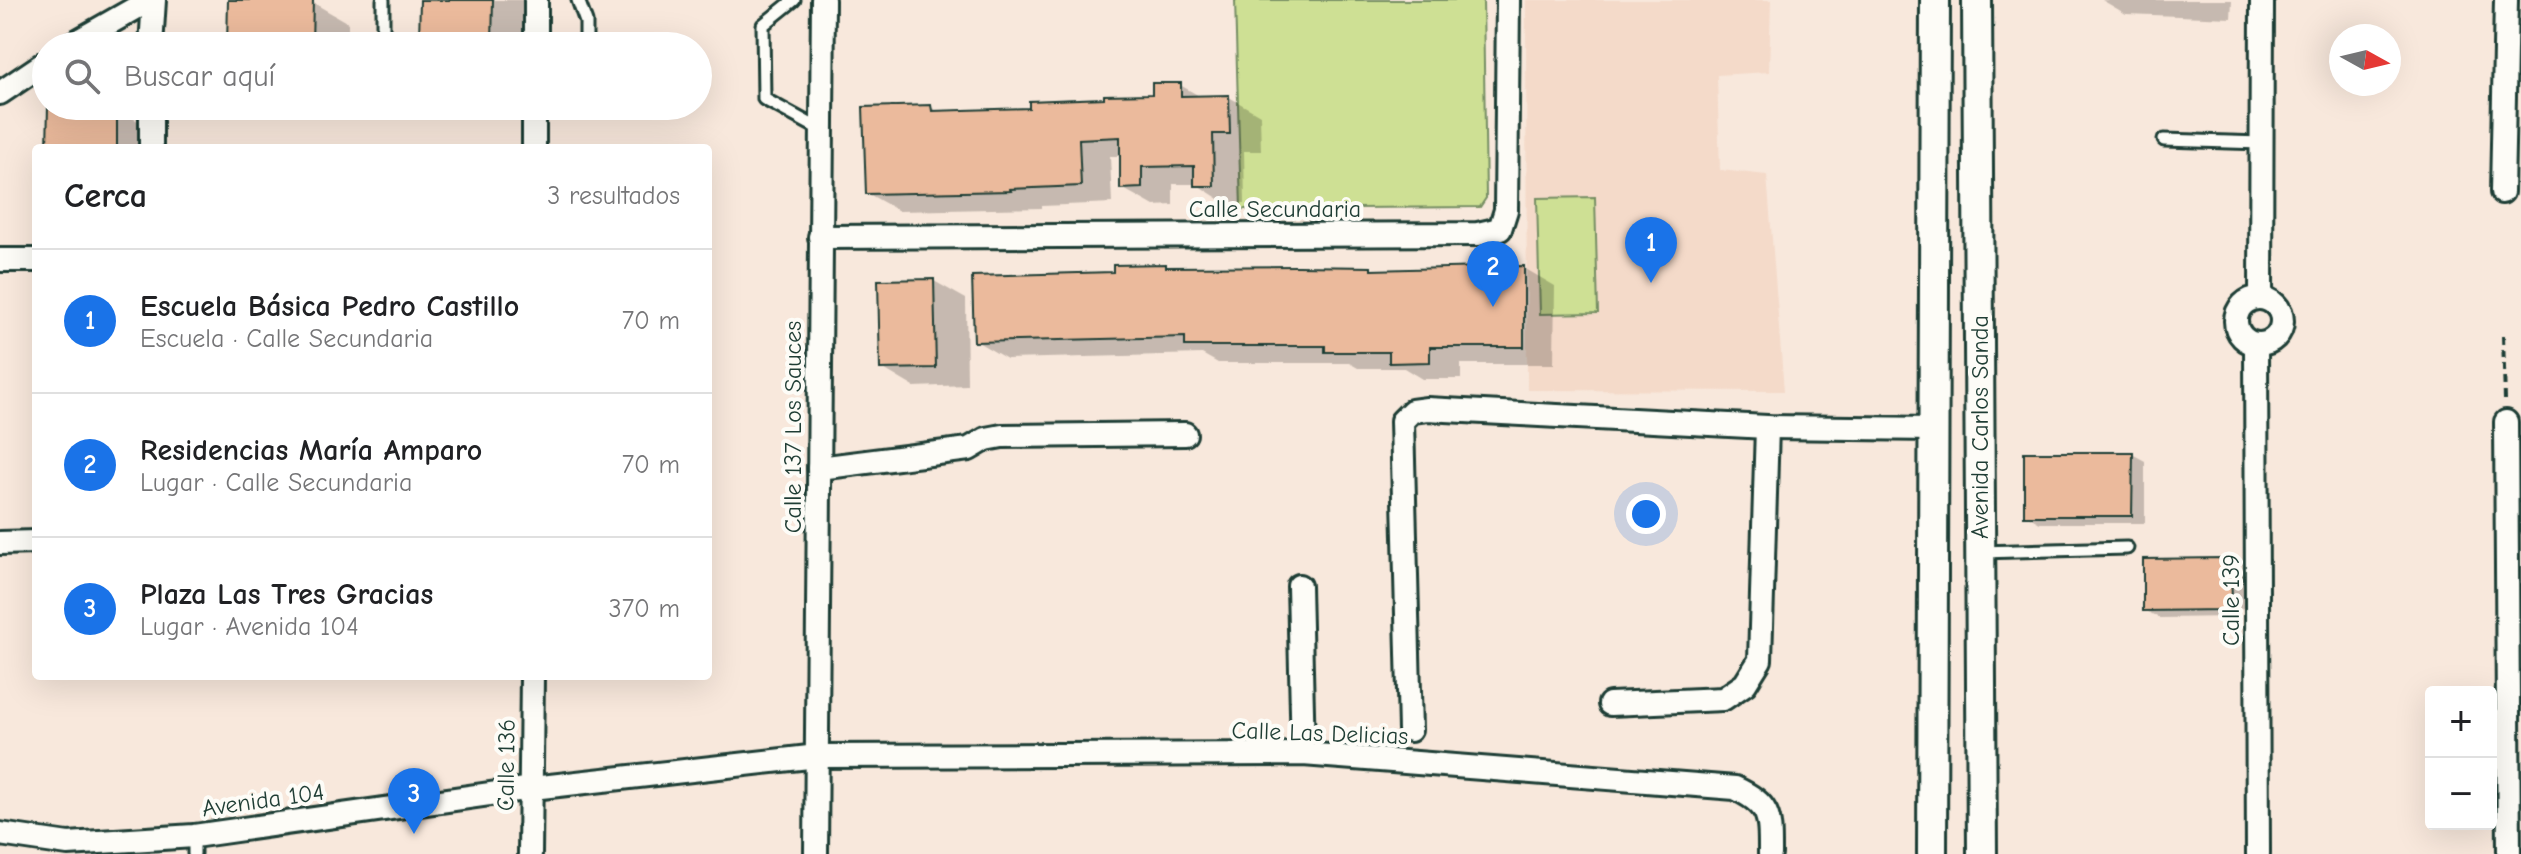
<!DOCTYPE html>
<html lang="es">
<meta charset="utf-8">
<style>
body{margin:0;font-family:"Comic Neue",sans-serif;background:#f2f2f2;color:#202124}
.controls{position:absolute;right:24px;bottom:24px;display:grid;overflow:hidden;border-radius:8px;box-shadow:0 8px 32px #0002}
.controls button{width:72px;height:72px;display:grid;place-items:center;padding:0;border:0;border-bottom:2px solid #e0e0e0;background:#fff;color:#202124;font:40px sans-serif}
.compass{position:absolute;left:2329px;top:24px;width:72px;height:72px;border-radius:50%;background:#fff;box-shadow:0 8px 32px #0002;rotate:98deg}
.you{position:absolute;left:1646px;top:514px;width:28px;height:28px;margin:-20px;border:6px solid #fff;border-radius:50%;background:#1a73e8;box-shadow:0 0 0 12px #1a73e833}
.badge{display:grid;place-items:center;width:52px;height:52px;border-radius:50%;background:#1a73e8;color:#fff;font-size:26px;font-weight:700}
.pin{position:absolute;translate:-50% -66px;filter:drop-shadow(0 2px 4px #0008)}
.pin::after{content:'';position:absolute;top:42px;width:28px;height:24px;background:inherit;clip-path:polygon(0 0,100% 0,50% 100%)}
.list{margin:0;padding:0;list-style:none}
h2{display:flex;justify-content:space-between;align-items:center;height:104px;margin:0;padding:0 32px;font-size:34px}
h2 small{font-size:26px;font-weight:400;color:#757577}
.list li{display:grid;grid-template-columns:52px 1fr auto;gap:24px;align-items:center;box-sizing:border-box;height:144px;padding:0 32px;border-top:2px solid #e0e0e0}
.list b{display:block;font-size:30px;white-space:nowrap}
.list p{margin:0;font-size:26px;white-space:nowrap;color:#757577}
.list em{font-size:26px;font-style:normal;color:#757577}
.icon{flex:none;width:44px;height:44px;fill:none;stroke:currentColor;stroke-width:2;stroke-linecap:round;stroke-linejoin:round}
.map{position:relative;flex:none;width:2521px;height:854px;overflow:hidden}
.search{position:absolute;background:#fff;box-shadow:0 8px 32px #0002;left:32px;top:32px;width:680px;height:88px;display:flex;align-items:center;gap:20px;box-sizing:border-box;padding:0 28px;border-radius:44px;color:#757577;font-size:30px}
.panel{position:absolute;background:#fff;box-shadow:0 8px 32px #0002;left:32px;top:144px;width:680px;height:536px;border-radius:8px}
.map>svg:first-child{display:block}
.built{fill:#f4dac9}
.green{fill:#cee094;stroke:#768e64;stroke-width:2}
.shadow{fill:#0003}
.building{fill:#ebba9c;stroke:#1f3d34;stroke-width:2}
.lines{fill:none;stroke-linecap:round;stroke-linejoin:round}
.service-casing{stroke:#1f3d34;stroke-width:17}
.minor-casing{stroke:#1f3d34;stroke-width:28}
.tertiary-casing{stroke:#1f3d34;stroke-width:34}
.path{stroke:#1f3d34;stroke-width:4;stroke-dasharray:8 6;stroke-linecap:butt}
.service{stroke:#fdfcf7;stroke-width:11}
.minor{stroke:#fdfcf7;stroke-width:22}
.tertiary{stroke:#fdfcf7;stroke-width:28}
.labels{text-anchor:middle;stroke-width:8;stroke-linejoin:round;paint-order:stroke}
.street-label{font-size:24px;fill:#1f3d34;stroke:#fdfcf7}
</style>
<div class="map">
<svg width="2521" height="854" viewBox="0 0 2521 854">
<rect width="100%" height="100%" fill="#f8e8dc"/>
<filter id="ink" filterUnits="userSpaceOnUse"><feTurbulence type="fractalNoise" baseFrequency=".0125" numOctaves="2"/><feDisplacementMap in="SourceGraphic" scale="16" xChannelSelector="R" yChannelSelector="G"/><feConvolveMatrix kernelMatrix="1 2 1 2 8 2 1 2 1" color-interpolation-filters="sRGB"/></filter>
<g filter="url(#ink)">
<polygon class="built" points="1526,0 1771,0 1769,72 1717,75 1720,170 1767,175 1784,391 1527,390"/>
<g class="green">
<polygon points="1235,0 1483,0 1486,198 1480,207 1241,209"/>
<polygon points="1595,197 1598,313 1540,314 1537,198"/>
</g>
<g class="shadow">
<polygon points="422,0 530,0 528,46 432,46 421,40"/>
<polygon points="2102,0 2232,0 2231,18 2126,14"/>
<polygon points="312,2 348,23 348,46 229,46"/>
<polygon points="1180,85 1203,98 1229,97 1260,115 1261,151 1244,151 1245,203 1227,204 1196,184 1173,184 1173,205 1154,206 1122,188 1122,156 1110,156 1112,203 1042,206 1042,208 899,211 867,193 931,107 940,113 1031,110 1154,96"/>
<polygon points="117,109 153,130 152,148 49,148"/>
<polygon points="1165,266 1171,269 1371,269 1375,272 1524,268 1555,286 1554,364 1461,364 1461,379 1422,379 1404,368 1358,368 1349,363 1218,363 1202,354 1007,359 976,341 1115,274"/>
<polygon points="934,281 966,299 967,385 914,387 882,368"/>
<polygon points="2132,454 2145,461 2145,523 2040,523 2026,515"/>
<polygon points="2222,560 2244,575 2245,608 2236,609 2236,617 2159,618 2145,610"/>
<polygon points="2491,792 2500,796 2500,822 2491,822"/>
</g>
<g class="building">
<polygon points="228,0 313,0 312,46 227,46"/>
<polygon points="420,0 493,0 492,43 419,41"/>
<polygon points="1152,83 1181,83 1181,96 1229,95 1230,134 1213,134 1214,186 1194,186 1194,166 1142,167 1142,188 1120,189 1120,137 1079,139 1081,186 1010,189 1011,191 866,194 863,107 931,105 932,111 1029,108 1029,101 1104,98 1104,95 1152,94"/>
<polygon points="48,106 117,107 117,148 47,148"/>
<polygon points="1166,264 1166,267 1298,266 1371,267 1371,270 1524,266 1524,347 1430,347 1430,362 1389,363 1389,352 1325,352 1325,346 1185,346 1185,337 974,342 972,276 1113,272 1113,265"/>
<polygon points="934,279 936,368 880,369 878,280"/>
<polygon points="2024,452 2133,452 2132,516 2024,516"/>
<polygon points="2222,558 2222,566 2231,565 2232,602 2224,602 2224,610 2143,611 2143,559"/>
</g>
<g class="lines">
<g class="service-casing">
<g id="service">
<polyline points="383,0 383,46"/>
<polyline points="578,0 586,22 586,46"/>
<polyline points="794,0 763,25 764,99 821,130"/>
<polyline points="2164,140 2262,143"/>
<polyline points="1981,552 2127,548"/>
<polyline points="194,854 194,836"/>
</g>
</g>
<g class="minor-casing">
<g id="minor">
<polyline points="69,46 150,0"/>
<polyline points="151,46 154,0"/>
<polyline points="536,46 536,0"/>
<polyline points="0,93 46,62"/>
<polyline points="151,148 151,106"/>
<polyline points="534,148 534,106"/>
<polyline points="2502,192 2506,0"/>
<polyline points="820,237 1478,234 1500,229 1506,210 1508,0"/>
<polyline points="0,260 36,260"/>
<circle cx="2259" cy="321" r="23"/>
<polyline points="2261,298 2262,0"/>
<polyline points="2256,345 2258,854"/>
<polyline points="2506,422 2509,854"/>
<polyline points="819,468 969,449 986,439 1002,436 1185,434"/>
<polyline points="0,543 36,542"/>
<polyline points="1299,586 1303,754"/>
<polyline points="1610,704 1723,699 1745,684 1760,660 1767,427"/>
<polyline points="1410,730 1402,421 1412,411 1427,409 1767,427 1935,429"/>
<path d="M0 834 68 844 194 836 532 788 818 756 1303 754 1735 788C1771 805 1770 816 1770 854"/>
<polyline points="530,854 532,676"/>
<polyline points="816,854 823,0"/>
</g>
</g>
<g class="tertiary-casing">
<g id="tertiary">
<polyline points="1977,0 1982,854"/>
<polyline points="1932,854 1935,0"/>
</g>
</g>
<polyline class="path" points="2503,336 2505,400"/>
<use href="#service" class="service"/>
<use href="#minor" class="minor"/>
<use href="#tertiary" class="tertiary"/>
</g>
</g>
<g class="labels">
<g class="street-label">
<text x="1275" y="217">Calle Secundaria</text>
<text transform="translate(793 427) rotate(-90)" y="8">Calle 137 Los Sauces</text>
<text transform="translate(1980 427) rotate(-90)" y="8">Avenida Carlos Sanda</text>
<text transform="translate(2231 600) rotate(-90)" y="8">Calle 139</text>
<text transform="translate(1320 733) rotate(2)" y="8">Calle Las Delicias</text>
<text transform="translate(506 765) rotate(-89)" y="8">Calle 136</text>
<text transform="translate(263 800) rotate(-8)" y="8">Avenida 104</text>
</g>
</g>
</svg>
<div class="controls">
<button>+</button>
<button>−</button>
</div>
<svg class="compass" viewBox="-18 -18 36 36"><path d="M0-13l5 13h-10z" fill="#e53935"/><path d="M0 13l5-13h-10z" fill="#757577"/></svg>
<div class="you"></div>
<div class="pin badge" style="left:1651px;top:283px">1</div>
<div class="pin badge" style="left:1493px;top:307px">2</div>
<div class="pin badge" style="left:414px;top:834px">3</div>
<div class="search"><svg class="icon" aria-label="search" viewBox="0 0 24 24"><circle cx="10" cy="10" r="6"/><path d="M15 15l6 6"/></svg>Buscar aquí</div>
<section class="panel">
<h2>Cerca<small>3 resultados</small></h2>
<ul class="list">
<li><span class="badge">1</span><div><b>Escuela Básica Pedro Castillo</b><p>Escuela · Calle Secundaria</p></div><em>70 m</em></li>
<li><span class="badge">2</span><div><b>Residencias María Amparo</b><p>Lugar · Calle Secundaria</p></div><em>70 m</em></li>
<li><span class="badge">3</span><div><b>Plaza Las Tres Gracias</b><p>Lugar · Avenida 104</p></div><em>370 m</em></li>
</ul>
</section>
</div>
